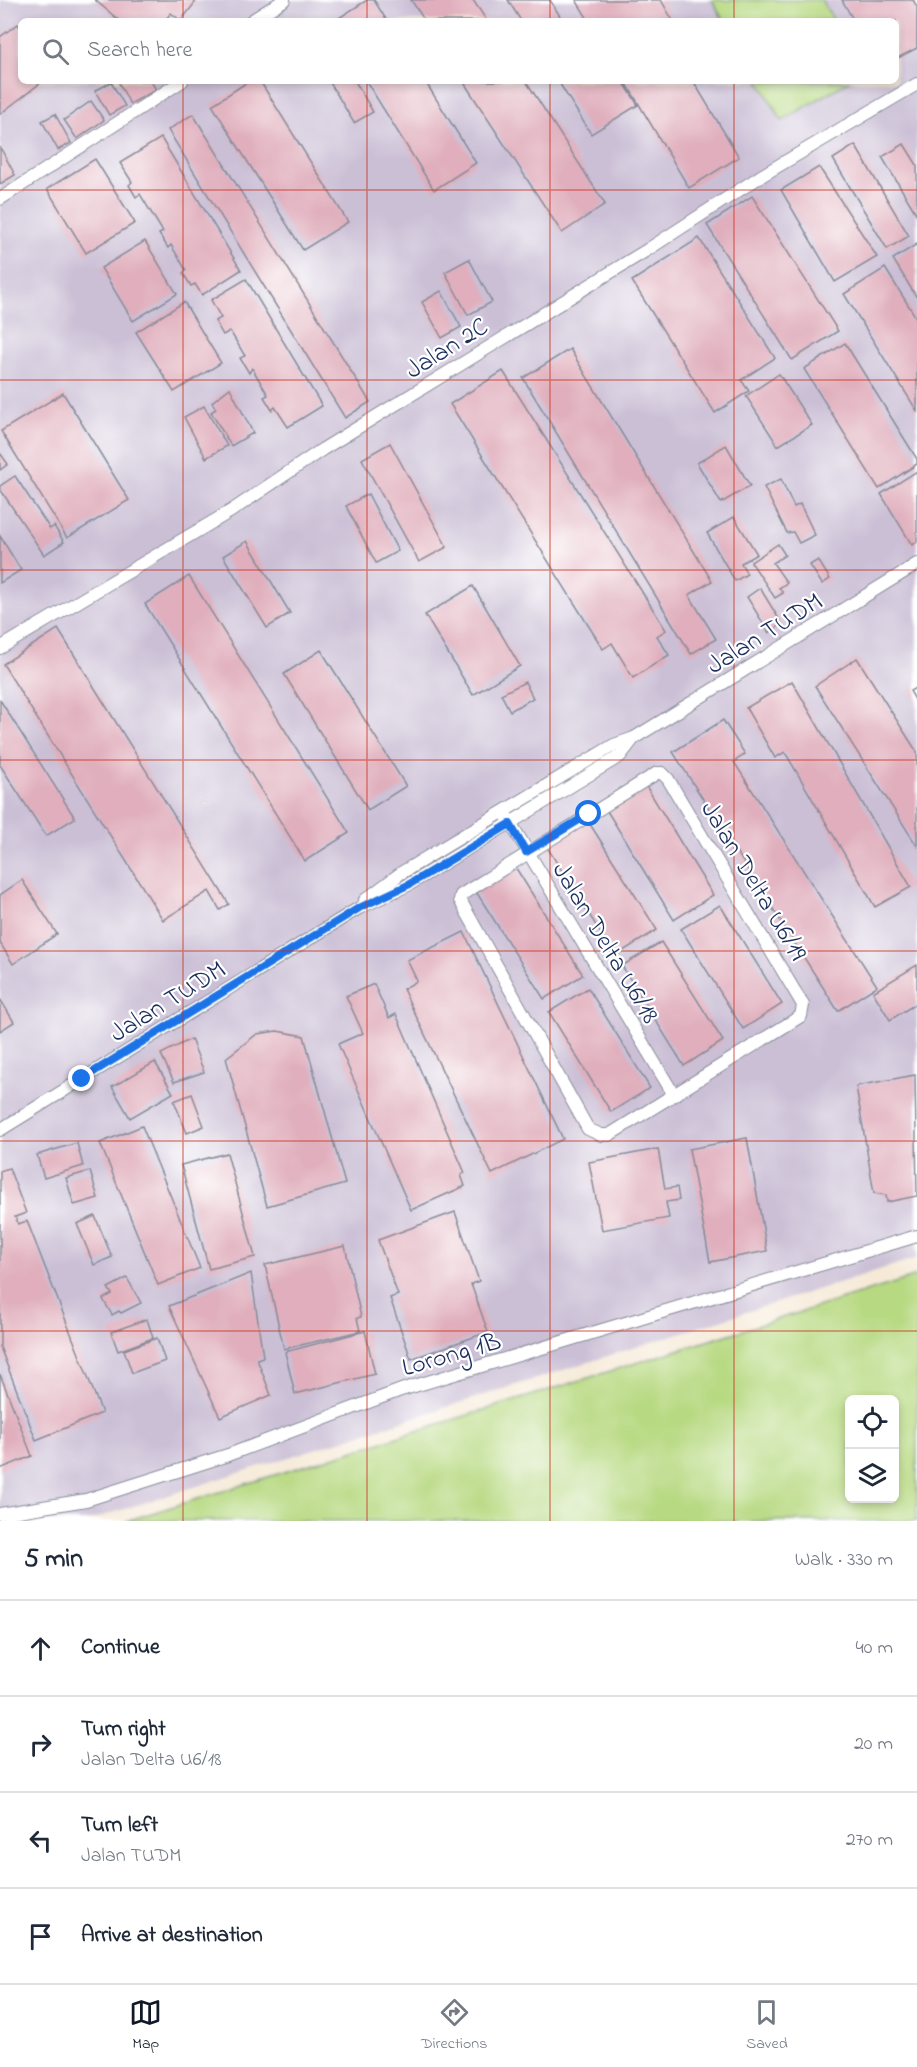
<!DOCTYPE html>
<meta charset="utf-8">
<style>
body{margin:0;font-family:"Indie Flower",sans-serif;background:#f2f2f3;color:#1f2937}
.controls{position:absolute;right:18px;bottom:18px;display:grid;overflow:hidden;border-radius:9px;box-shadow:0 3px 9px #0003}
.controls button{width:54px;height:54px;display:grid;place-items:center;padding:0;border:0;border-bottom:2px solid #e0e1e3;background:#fff;color:#1f2937;font:30px sans-serif}
.stop{position:absolute;width:18px;height:18px;margin:-14px;border:4px solid #1a73e8;border-radius:50%;background:#fff}
.stop.end{background:#1a73e8;border-color:#fff;box-shadow:0 2px 6px #0008}
.list{margin:0;padding:0;list-style:none}
h2{display:flex;justify-content:space-between;align-items:center;height:78px;margin:0;padding:0 24px;font-size:26px}
h2 small{font-size:20px;font-weight:400;color:#747a83}
.list li{display:grid;grid-template-columns:39px 1fr auto;gap:18px;align-items:center;box-sizing:border-box;height:96px;padding:0 24px;border-top:2px solid #e0e1e3}
.list b{display:block;font-size:22px;white-space:nowrap}
.list p{margin:0;font-size:20px;white-space:nowrap;color:#747a83}
.list em{font-size:20px;font-style:normal;color:#747a83}
.icon{flex:none;width:33px;height:33px;fill:none;stroke:currentColor;stroke-width:2;stroke-linecap:round;stroke-linejoin:round}
.map{position:relative;flex:none;width:917px;height:1521px;overflow:hidden}
.search{position:absolute;background:#fff;box-shadow:0 3px 9px #0003;left:18px;right:18px;top:18px;height:66px;display:flex;align-items:center;gap:15px;box-sizing:border-box;padding:0 21px;border-radius:9px;color:#747a83;font-size:22px}
.sheet{height:462px;background:#fff}
nav{display:flex;justify-content:space-around;align-items:center;box-sizing:border-box;height:84px;border-top:2px solid #e0e1e3;background:#fff;font-size:16px;color:#747a83}
nav a{display:grid;justify-items:center;gap:3px}
nav .on{color:#111827}
.map>svg:first-child{display:block}
.industrial{fill:#cbbfd5;fill-rule:evenodd}
.green{fill:#b7d981;stroke:#698470;stroke-width:1.5;fill-rule:evenodd}
.building{fill:#e0aebc}
.lines{fill:none;stroke-linecap:round;stroke-linejoin:round}
.minor-casing{stroke:#888c9a;stroke-width:14}
.minor{stroke:#fff;stroke-width:12}
.route{stroke:#1a73e8;stroke-width:8}
.grid{fill:none;stroke:#c8321e;stroke-width:1.5;stroke-opacity:0.55}
.labels{text-anchor:middle;stroke-width:4.5;stroke-linejoin:round;paint-order:stroke}
.street-label{font-size:26px;fill:#1b2f5e;stroke:#fff}
</style>
<div class="map">
<svg width="917" height="1521" viewBox="0 0 917 1521">
<rect width="100%" height="100%" fill="#fff"/>
<filter id="ink" filterUnits="userSpaceOnUse"><feTurbulence type="fractalNoise" baseFrequency=".0167" numOctaves="2"/><feDisplacementMap in="SourceGraphic" scale="12" xChannelSelector="R" yChannelSelector="G"/><feConvolveMatrix kernelMatrix="1 2 1 2 8 2 1 2 1" color-interpolation-filters="sRGB"/></filter>
<filter id="wash" filterUnits="userSpaceOnUse"><feTurbulence type="fractalNoise" baseFrequency=".008" numOctaves="4" result="noise"/><feDisplacementMap in="SourceGraphic" scale="24" xChannelSelector="R" yChannelSelector="G"/><feGaussianBlur stdDeviation="1.35" result="paint"/><feColorMatrix in="noise" values="0 0 0 0 0 0 0 0 0 0 0 0 0 0 0 0 0 1.4 0 .05"/><feComposite in="paint" operator="in"/></filter>
<g filter="url(#wash)">
<rect width="100%" height="100%" fill="#f6ead7"/>
<path class="industrial" d="M0 0H917V1258L87 1521H0ZM21 21H896V81H21Z"/>
<g class="green">
<polygon points="712,0 822,0 834,21 724,21"/>
<polygon points="759,81 849,81 782,121"/>
<path d="M917 1276V1520L912 1521H126ZM850 1400H894V1498H850Z"/>
</g>
<g id="blocks">
<g class="building">
<polygon points="95,0 197,0 181,21 171,13 164,21 120,21"/>
<polygon points="367,0 374,0 387,21 334,21"/>
<polygon points="411,0 473,0 487,21 425,21"/>
<polygon points="508,0 550,0 563,21 521,21"/>
<polygon points="576,0 661,0 673,21 589,21"/>
<polygon points="842,0 913,0 917,7 917,48 896,59 896,21 854,21"/>
<polygon points="18,24 21,28 21,81 43,81 0,114 0,37"/>
<polygon points="118,81 151,81 156,90 130,104"/>
<polygon points="249,81 260,81 348,222 303,250 212,105"/>
<polygon points="329,81 355,81 373,112 354,123"/>
<polygon points="366,81 425,81 476,163 434,190"/>
<polygon points="463,81 526,81 605,204 562,233"/>
<polygon points="558,81 623,81 638,105 591,134"/>
<polygon points="625,81 699,81 695,84 739,157 689,188"/>
<polygon points="111,82 125,106 109,115 95,91"/>
<polygon points="91,101 104,120 77,139 64,120"/>
<polygon points="55,114 71,143 58,150 42,121"/>
<polygon points="193,114 370,402 345,418 168,130"/>
<polygon points="161,138 241,270 202,295 195,284 191,286 183,273 186,270 171,245 168,248 159,234 163,232 140,194 136,197 129,185 132,182 120,163"/>
<polygon points="904,144 917,165 917,215 882,157"/>
<polygon points="855,145 909,236 887,249 833,159"/>
<polygon points="0,147 15,175 0,184"/>
<polygon points="95,159 135,223 86,253 47,189"/>
<polygon points="819,167 877,257 835,282 781,190"/>
<polygon points="752,196 838,331 792,360 707,225"/>
<polygon points="699,238 775,358 741,380 749,391 715,413 632,281"/>
<polygon points="145,241 177,294 133,321 101,268"/>
<polygon points="917,244 917,298 893,259"/>
<polygon points="469,259 492,302 468,315 445,272"/>
<polygon points="885,268 917,319 917,411 844,294"/>
<polygon points="246,279 322,406 288,427 275,407 272,410 264,397 268,395 252,368 249,373 240,358 245,356 230,331 223,335 215,321 221,318 211,300"/>
<polygon points="441,291 461,327 442,338 422,302"/>
<polygon points="184,302 221,363 174,392 136,332"/>
<polygon points="845,343 917,459 917,464 879,489 804,369"/>
<polygon points="570,349 712,581 689,595 716,639 691,654 523,378"/>
<polygon points="503,371 666,630 657,636 669,655 633,678 612,643 603,649 450,404"/>
<polygon points="779,374 812,425 778,446 746,396"/>
<polygon points="230,388 253,433 231,446 211,412 216,409 212,402"/>
<polygon points="63,393 129,500 67,538 1,431"/>
<polygon points="204,406 227,446 206,458 184,417"/>
<polygon points="390,443 447,547 419,562 362,459"/>
<polygon points="726,445 750,486 721,503 697,463"/>
<polygon points="0,453 8,464 0,470"/>
<polygon points="917,471 917,542 912,545 881,494"/>
<polygon points="15,476 50,529 54,526 64,542 44,555 0,489 0,486"/>
<polygon points="781,479 794,507 800,504 815,535 799,543 793,532 787,533 764,487"/>
<polygon points="368,494 398,551 376,563 346,506"/>
<polygon points="734,517 757,554 741,563 747,574 735,581 707,533"/>
<polygon points="0,536 21,570 0,583"/>
<polygon points="247,541 290,613 267,628 223,556"/>
<polygon points="778,544 785,555 773,563 787,583 779,588 783,593 775,598 751,562"/>
<polygon points="818,560 830,579 822,584 810,565"/>
<polygon points="189,576 349,833 305,861 145,604"/>
<polygon points="473,586 520,666 473,695 425,615"/>
<polygon points="760,588 782,624 769,633 747,597"/>
<polygon points="58,629 229,904 220,910 209,891 163,920 3,664"/>
<polygon points="321,650 406,786 368,810 284,674"/>
<polygon points="857,658 917,752 917,846 815,686"/>
<polygon points="792,681 911,887 875,907 785,752 775,758 746,708"/>
<polygon points="525,682 533,698 510,711 501,694"/>
<polygon points="917,687 917,703 910,691"/>
<polygon points="0,700 75,818 46,836 0,765"/>
<polygon points="723,720 745,754 734,762 877,986 838,1011 673,752"/>
<polygon points="646,786 713,895 674,920 607,811"/>
<polygon points="588,821 657,930 615,956 547,847"/>
<polygon points="514,865 583,975 544,999 475,890"/>
<polygon points="22,880 57,934 13,964 0,943 0,895"/>
<polygon points="720,905 782,1004 743,1029 681,929"/>
<polygon points="464,932 563,1139 492,1174 403,989 417,981 407,960"/>
<polygon points="661,942 723,1041 684,1066 622,966"/>
<polygon points="917,965 917,1003 890,1020 873,992"/>
<polygon points="374,984 389,1018 396,1014 465,1173 461,1175 465,1186 411,1210 338,1044 363,1033 346,996"/>
<polygon points="588,988 650,1088 611,1112 549,1012"/>
<polygon points="0,999 14,1022 0,1031"/>
<polygon points="277,1031 304,1036 345,1184 267,1206 226,1058 257,1034"/>
<polygon points="191,1039 204,1072 174,1082 161,1054"/>
<polygon points="155,1062 173,1093 130,1118 112,1087"/>
<polygon points="915,1075 917,1196 887,1202 886,1195 874,1193 856,1086"/>
<polygon points="192,1094 204,1126 187,1133 174,1101"/>
<polygon points="142,1126 200,1268 158,1285 100,1143"/>
<polygon points="747,1138 767,1251 710,1262 689,1149"/>
<polygon points="77,1143 83,1166 44,1178 37,1155"/>
<polygon points="658,1149 665,1189 677,1187 679,1200 666,1202 669,1218 602,1230 589,1162"/>
<polygon points="227,1153 255,1257 209,1269 181,1165"/>
<polygon points="9,1168 26,1213 15,1217 18,1224 27,1221 102,1413 36,1440 0,1347 0,1171"/>
<polygon points="90,1171 98,1198 74,1205 66,1178"/>
<polygon points="455,1212 479,1281 471,1284 488,1332 411,1359 390,1298 398,1295 378,1240"/>
<polygon points="95,1216 112,1257 94,1265 77,1224"/>
<polygon points="345,1246 361,1317 357,1318 360,1331 284,1349 265,1265"/>
<polygon points="251,1273 263,1357 257,1359 271,1395 220,1417 169,1306"/>
<polygon points="127,1278 141,1303 121,1313 119,1311 112,1315 103,1299 112,1294 108,1288"/>
<polygon points="147,1319 153,1338 118,1351 111,1332"/>
<polygon points="365,1331 375,1374 295,1394 285,1352"/>
<polygon points="157,1338 165,1361 132,1373 124,1350"/>
<polygon points="0,1374 32,1456 0,1469"/>
</g>
</g>
</g>
<g filter="url(#ink)">
<use href="#blocks" fill-opacity="0" stroke="#888c9a" stroke-width="1.5"/>
<g class="lines">
<g class="minor-casing">
<g id="minor">
<polyline points="251,21 284,0"/>
<polyline points="0,199 182,81"/>
<polyline points="0,648 231,511 323,449 647,250 761,176 917,84"/>
<polygon points="657,773 662,773 668,779 803,1005 801,1016 609,1135 601,1135 588,1129 460,900 461,895"/>
<polyline points="507,817 674,1095"/>
<polyline points="365,900 401,873 614,745 634,738 917,564"/>
<polyline points="0,1130 359,908 408,885 620,756 634,738"/>
<polyline points="0,1514 86,1500 228,1455 401,1390 917,1236"/>
</g>
</g>
<use href="#minor" class="minor"/>
</g>
</g>
<g class="lines" filter="url(#ink)">
<polyline class="route" points="82,1079 359,908 408,885 510,824 526,852 589,814"/>
</g>
<path class="grid" d="M183 0V21M367 0V21M550 0V21M734 0V21M183 81V1521M367 81V1521M550 81V1521M734 81V1521M0 190H917M0 380H917M0 570H917M0 760H917M0 951H917M0 1141H917M0 1331H917"/>
<g class="labels">
<g class="street-label">
<text transform="translate(446 347) rotate(-32)" y="9">Jalan 2C</text>
<text transform="translate(764 632) rotate(-32)" y="9">Jalan TUDM</text>
<text transform="translate(755 880) rotate(59)" y="9">Jalan Delta U6/19</text>
<text transform="translate(607 942) rotate(59)" y="9">Jalan Delta U6/18</text>
<text transform="translate(167 1000) rotate(-32)" y="9">Jalan TUDM</text>
<text transform="translate(451 1353) rotate(-16)" y="9">Lorong 1B</text>
</g>
</g>
</svg>
<div class="controls">
<button><svg class="icon" aria-label="locate" viewBox="0 0 24 24"><circle cx="12" cy="12" r="6"/><path d="M12 2v4M12 18v4M2 12h4M18 12h4"/></svg></button>
<button><svg class="icon" aria-label="layers" viewBox="0 0 24 24"><path d="M12 4l9 5-9 5-9-5zM3 14l9 5 9-5"/></svg></button>
</div>
<div class="stop" style="left:589px;top:814px"></div>
<div class="stop end" style="left:82px;top:1079px"></div>
<div class="search"><svg class="icon" aria-label="search" viewBox="0 0 24 24"><circle cx="10" cy="10" r="6"/><path d="M15 15l6 6"/></svg>Search here</div>
</div>
<section class="sheet">
<h2>5 min<small>Walk · 330 m</small></h2>
<ul class="list">
<li><svg class="icon" aria-label="ahead" viewBox="0 0 24 24"><path d="M12 20V5M6 11l6-6 6 6"/></svg><div><b>Continue</b></div><em>40 m</em></li>
<li><svg class="icon" aria-label="right" viewBox="0 0 24 24"><path d="M7 20v-9h11M14 6l5 5-5 5"/></svg><div><b>Turn right</b><p>Jalan Delta U6/18</p></div><em>20 m</em></li>
<li><svg class="icon" aria-label="left" viewBox="0 0 24 24"><path d="M17 20v-9H6M10 6l-5 5 5 5"/></svg><div><b>Turn left</b><p>Jalan TUDM</p></div><em>270 m</em></li>
<li><svg class="icon" aria-label="arrive" viewBox="0 0 24 24"><path d="M6 21V4h12l-3 4 3 4H6"/></svg><div><b>Arrive at destination</b></div></li>
</ul>
</section>
<nav>
<a class="on"><svg class="icon" aria-label="map" viewBox="0 0 24 24"><path d="M3 6l6-2 6 2 6-2v14l-6 2-6-2-6 2zM9 4v14M15 6v14"/></svg>Map</a>
<a><svg class="icon" aria-label="directions" viewBox="0 0 24 24"><path d="M12 3l9 9-9 9-9-9zM9 14v-3h6M13 9l2 2-2 2"/></svg>Directions</a>
<a><svg class="icon" aria-label="saved" viewBox="0 0 24 24"><path d="M7 4h10v16l-5-4-5 4z"/></svg>Saved</a>
</nav>
